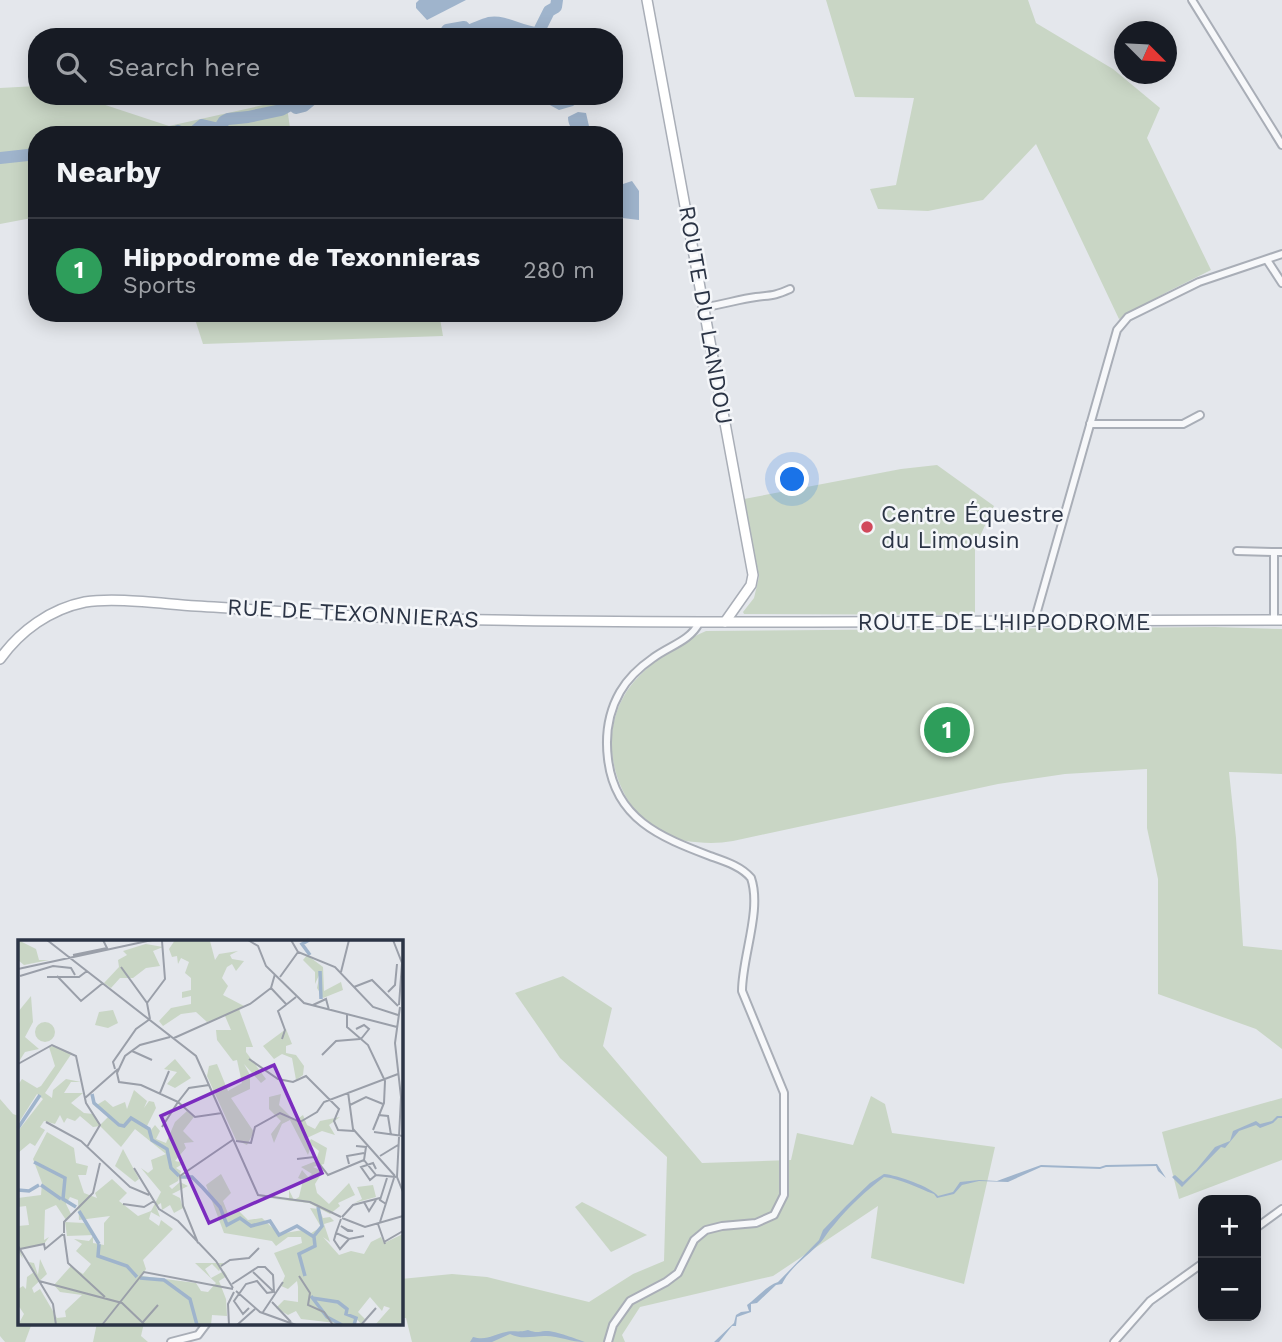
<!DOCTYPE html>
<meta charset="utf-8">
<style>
body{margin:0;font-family:"Work Sans",sans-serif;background:#20242c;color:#f1f3f6}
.controls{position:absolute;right:21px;bottom:21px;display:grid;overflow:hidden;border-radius:14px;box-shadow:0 4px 18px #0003}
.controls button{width:63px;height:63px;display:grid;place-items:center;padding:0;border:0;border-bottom:2px solid #363941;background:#171b24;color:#f1f3f6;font:35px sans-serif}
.compass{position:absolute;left:1114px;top:21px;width:63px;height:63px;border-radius:50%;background:#171b24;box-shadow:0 4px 18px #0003;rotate:114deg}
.you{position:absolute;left:793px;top:480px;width:24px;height:24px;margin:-18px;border:5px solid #fff;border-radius:50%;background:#1a73e8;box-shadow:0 0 0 10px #1a73e833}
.badge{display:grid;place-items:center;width:46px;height:46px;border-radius:50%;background:#ea580c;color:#fff;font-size:23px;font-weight:700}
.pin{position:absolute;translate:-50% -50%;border:4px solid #fff;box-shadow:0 2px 7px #0006}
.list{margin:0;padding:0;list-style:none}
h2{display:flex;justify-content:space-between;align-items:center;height:91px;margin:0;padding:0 28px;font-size:30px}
h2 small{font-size:23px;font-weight:400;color:#9ea1a6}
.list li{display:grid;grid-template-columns:46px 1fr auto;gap:21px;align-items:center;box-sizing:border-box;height:105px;padding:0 28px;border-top:2px solid #363941}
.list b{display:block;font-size:26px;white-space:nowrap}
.list p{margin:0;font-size:23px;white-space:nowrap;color:#9ea1a6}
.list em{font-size:23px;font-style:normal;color:#9ea1a6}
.icon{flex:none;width:38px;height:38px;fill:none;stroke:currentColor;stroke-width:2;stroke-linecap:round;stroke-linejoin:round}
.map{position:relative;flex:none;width:1282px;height:1342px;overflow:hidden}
.search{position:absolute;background:#171b24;box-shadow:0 4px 18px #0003;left:28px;top:28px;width:595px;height:77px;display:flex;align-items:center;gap:18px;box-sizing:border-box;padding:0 24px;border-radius:28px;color:#9ea1a6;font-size:26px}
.panel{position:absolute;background:#171b24;box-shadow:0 4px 18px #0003;left:28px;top:126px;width:595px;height:196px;border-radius:28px}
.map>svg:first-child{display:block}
.green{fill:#c9d6c5}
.water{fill:#9fb4cc}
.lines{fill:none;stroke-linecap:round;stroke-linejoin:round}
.river{stroke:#9fb4cc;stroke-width:12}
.street-casing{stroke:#a9aeb7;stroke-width:10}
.secondary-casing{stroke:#a9aeb7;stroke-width:12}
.street{stroke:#f7f8fa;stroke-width:6}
.secondary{stroke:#fff;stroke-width:9}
.poi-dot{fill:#d1495b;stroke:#f4f6f9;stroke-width:2.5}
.labels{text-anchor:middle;stroke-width:5;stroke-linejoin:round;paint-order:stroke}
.street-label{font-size:23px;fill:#2b3445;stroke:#f4f6f9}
.poi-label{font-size:23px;fill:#2b3445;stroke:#f4f6f9;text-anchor:start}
.inset-river{fill:none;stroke:#9fb4cc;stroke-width:3.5}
.inset-road{fill:none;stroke:#9a9fa9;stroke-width:2}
.view{fill:#7b2cbf;fill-opacity:0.15;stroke:#7b2cbf;stroke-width:3.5}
.inset-edge{fill:none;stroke:#2b3445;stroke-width:3.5}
</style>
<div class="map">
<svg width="1282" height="1342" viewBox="0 0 1282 1342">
<rect width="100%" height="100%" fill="#e4e7ec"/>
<g class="green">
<polygon points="826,0 1028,0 1036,23 1113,69 1160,108 1147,138 1211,270 1167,292 1119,319 1036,144 983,200 928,211 878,209 870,189 896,185 914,98 855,97"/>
<polygon points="37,86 37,96 78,96 169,126 286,100 291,135 37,135 37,217 0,224 0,88"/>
<polygon points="193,313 439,313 443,336 203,344"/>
<polygon points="937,465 994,506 975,547 975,615 744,614 743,612 754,598 759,577 744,499 901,469"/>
<path d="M1215 627 1282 629V774L1229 772 1236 838 1243 946 1282 950V1049L1256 1029 1158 994V879L1147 828V769L1065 774 998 784 733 841C717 844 700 843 686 841 623 829 593 749 624 696 639 669 677 643 706 631Z"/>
<polygon points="563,976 612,1008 603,1046 702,1163 791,1160 797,1133 853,1145 871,1096 885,1104 892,1133 995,1147 964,1284 871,1258 878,1206 773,1276 640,1307 622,1335 625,1342 412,1342 406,1318 401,1318 401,1279 452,1274 487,1277 589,1302 633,1274 664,1261 667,1157 560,1058 515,993"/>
<polygon points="1282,1098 1282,1160 1179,1199 1162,1132"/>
<polygon points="0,1099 13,1114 19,1116 19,1323 32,1323 25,1342 5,1342 0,1336"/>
<polygon points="582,1202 647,1235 611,1252 575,1207"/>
<polygon points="97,1323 144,1323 141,1336 148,1342 93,1342"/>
</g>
<g class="water">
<polygon points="419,0 466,0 427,20 416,8 416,3"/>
<polygon points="543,96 580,96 582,99 573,106 559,110 548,104"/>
<path d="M578 112 586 113 591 135C579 135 568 131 568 117Z"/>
<polygon points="632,181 639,191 639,220 614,217 614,187"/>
<polygon points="1277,1116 1282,1116 1282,1118 1278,1118 1273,1123 1260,1128 1256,1125 1239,1131 1225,1148 1221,1147 1182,1187 1172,1177 1175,1175 1183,1182 1196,1170 1215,1147 1230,1141 1233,1131 1256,1121 1260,1124 1272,1121"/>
<path d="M1157 1164 1166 1178 1158 1171 1156 1166 1106 1167 1100 1169 1041 1167 1008 1182 979 1181 962 1185 954 1194 937 1198 934 1194C917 1188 902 1179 884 1177 866 1191 849 1206 834 1225 829 1230 825 1237 821 1242 808 1256 791 1266 782 1284L776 1285 757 1303 751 1304V1312L737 1317 736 1326H732L719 1342H714L734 1323 736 1315 741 1312 749 1311 747 1305C757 1298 766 1286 778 1282L819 1240 823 1230 846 1206 870 1183 884 1174C897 1175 931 1187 938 1196L953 1192 960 1182 979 1180 997 1181 1041 1165 1100 1167 1106 1165Z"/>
<path d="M528 1330C536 1333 538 1332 545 1331 553 1330 577 1339 585 1342 571 1342 556 1335 544 1336 533 1336 521 1340 510 1334L492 1342H470L473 1337C487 1341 494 1334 506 1332 515 1330 517 1333 528 1330Z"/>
</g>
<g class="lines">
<g class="river">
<path d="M453 37 447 30 464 27 467 31C474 29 482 25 489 23 506 20 522 33 538 33L549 11 556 7 557 0"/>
<polyline points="358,96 359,98 361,96"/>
<polyline points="371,96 374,96"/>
<polyline points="159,135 164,135"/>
<polyline points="173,135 178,131 183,135"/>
<polyline points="190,135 202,125 219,129 224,121 228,119 248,117 281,110 292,104 296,108 304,106 316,96"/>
<polyline points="0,158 37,154"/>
</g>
<g class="street-casing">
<g id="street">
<polyline points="1192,0 1282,145"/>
<polyline points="1267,260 1282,283"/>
<path d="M705 307C722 305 739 299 756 297 772 295 774 296 790 289"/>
<polyline points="1090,424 1183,424 1200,415"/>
<polyline points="1237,551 1274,552"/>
<polyline points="1274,620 1274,552 1282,552"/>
<polyline points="1034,622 1117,330 1128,317 1199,282 1282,254"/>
<polyline points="1256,1228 1282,1209"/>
<polyline points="171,1342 198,1335 207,1323"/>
<path d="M608 1342 613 1325 630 1301 666 1282 678 1273 694 1240 706 1230 722 1226 756 1223 774 1215 784 1195V1093L742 991C742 957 762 910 751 878 741 866 724 861 710 856 660 837 615 819 608 759 605 735 608 713 620 692 628 678 640 667 653 658 669 646 690 641 699 623"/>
<polyline points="1114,1342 1150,1301 1203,1263"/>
</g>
</g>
<g class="secondary-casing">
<g id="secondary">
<polyline points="647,0 753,575 751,585 725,622"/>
<path d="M0 659C20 631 50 609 85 602 116 597 163 604 196 606 278 611 361 618 444 619 724 625 1003 620 1282 620"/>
</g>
</g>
<use href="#street" class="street"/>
<use href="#secondary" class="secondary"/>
</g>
<circle class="poi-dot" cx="867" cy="527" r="7"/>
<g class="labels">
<g class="street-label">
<text transform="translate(706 315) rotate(80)" y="8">ROUTE DU LANDOU</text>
<text transform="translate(353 613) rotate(3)" y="8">RUE DE TEXONNIERAS</text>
<text x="1004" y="630">ROUTE DE L'HIPPODROME</text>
</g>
<g class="poi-label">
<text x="881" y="522">Centre Équestre<tspan x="881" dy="26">du Limousin</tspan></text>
</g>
</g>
<g transform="translate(18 940)">
<rect width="385" height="385" fill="#e4e7ec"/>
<path d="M0 0 18 9 21 20H31L6 25 0 20ZM157 0 192 1 197 20 201 14 220 11 212 15 214 19 226 21 218 31 214 24 209 27 204 38 210 46 205 55 226 66 221 69 235 107H228V112L248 139 243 143 226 124 232 135V149L213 158 236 192 229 205 218 200 189 136 191 126 199 124 210 151 224 143 219 120 215 121 199 100 198 90H213L207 76 189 82 178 72 163 74 145 86 141 81 153 68 173 64V56L164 58V52L173 50V38L167 33 171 22 163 18 160 24 159 16 154 17 151 9ZM137 1 128 4 145 7 135 11 142 26 128 28 115 38H102L93 48 86 43 101 27 100 20 109 15 105 11ZM289 15 305 27 306 51 323 42 325 50 305 58 299 48 302 33 297 44V32L285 20ZM13 56 15 82 7 97 21 109 7 112 0 123V72ZM95 70 100 83 90 88 77 85 81 72ZM17 92a10 10 0 1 1 20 0a10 10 0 1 1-20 0ZM268 89 274 104 268 106V113L278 115 286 126 285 135 278 140 274 118 264 114 256 119 245 106ZM36 106 54 113 27 153 34 158 35 150 48 139 63 142H53L46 153H65L53 163 66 173 75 174 82 185 91 176 77 166 87 160 95 167 107 162 109 169 116 150 129 161 126 168 131 161 136 162 138 168 129 186 133 190 137 185 142 191 138 199 148 203 157 182 169 171 176 177 165 191 176 202 166 203 168 208 157 221 166 223 158 228 163 231 160 241 151 246 154 249 162 242 170 246 154 254 162 258 165 268 156 273 152 265 144 270 143 263 138 266 142 277 133 272 131 279 141 286 143 280 155 289 125 320 128 329 124 336 178 343 183 351 190 352 198 343 177 323H206L201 331 194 324 187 329 193 338 206 331 209 336 201 341 208 359 209 376 194 375 193 385H0L6 374 0 365V349L5 346 8 349 9 337 16 332 11 322 16 323 20 335 22 319 29 334 14 348 16 353 22 349 39 378 48 377 47 371 64 355 42 352 36 345 53 326 65 334 73 324 58 311 64 304 56 299 71 301 75 296V303L86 305V283L92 276 61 280 60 260 52 257 48 264 53 274 48 280 38 265 27 270 26 300 31 297 26 304 2 309 5 319 0 311V286L11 285 8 266 0 267V258L23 255 24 243 15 219 29 192 56 208 58 223 70 226 68 235H60L66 253 79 258 77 253 94 239 109 253 101 261 120 276 133 271 143 252 123 228 130 233 135 229 133 220 148 214 117 189 103 207 82 186 75 187 62 176 57 181 49 178 46 183 42 175 37 184 26 181 22 187 27 190 17 206 12 203 0 213V191L25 159 19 154 0 184V145L4 139 19 148 23 146 37 126 31 107ZM157 119 173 138 157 148 149 144 159 132 146 129ZM263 154 261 165 277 181 285 175 289 185 297 189 302 181 322 177 311 185 317 195 304 191 291 197 287 200 292 209 290 215 272 180 264 184 256 203 253 194 263 181 251 169V157ZM293 199 309 208 306 224 295 227 305 231 297 244 299 253 311 264 331 243 337 255 320 263 322 266 312 274 291 263 249 258 271 260V250L276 260 281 257 285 240 280 238 284 230 290 237 294 234 283 227 298 221 301 211 291 203ZM105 209 121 239 117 242 97 226ZM203 234 213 253 205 261 211 276 221 271 230 280 244 278 261 294 285 290 290 295 303 287 292 268 301 269 305 278 312 277 316 281 306 284 312 302 305 297 321 315 333 311 346 314 353 302 363 297 366 303 385 294V384L357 385 372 368 366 366 364 371 352 357 340 372 347 379 343 384 337 377 335 385 283 379 278 371 270 375 258 368 266 360 280 362V347L279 341 270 349 263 346 267 336 256 313 284 303 283 297H270L258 306 254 301 206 293 188 245ZM337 242 339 247 355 245 358 257 336 263 344 259ZM47 282 66 283 76 295 49 296Z" fill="#c9d6c5"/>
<path class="inset-river" d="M291 0 284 4 292 15M302 31 303 59M74 154 76 163 101 185 106 186 113 178 131 189 134 200 149 209 153 228 161 236M0 188 22 155M16 222 47 238 45 259 58 267M163 237H174L185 248 202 267 209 285 222 278 233 286 252 281 261 295 279 286 296 297 297 306 281 314 287 336M23 245 43 259M0 250 11 251 21 245M61 271 81 304M296 296 304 286 300 267M81 304 80 316 109 326 119 337M122 338 146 340 172 359 179 385M293 356 309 377 324 385M294 358 320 362 329 369 328 374 338 378 336 385"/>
<path class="inset-road" d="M29 0 178 116 240 255 292 262 323 277M230 0 240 6 248 26 286 63 379 87M273 0 280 12 317 27 355 67 380 75M375 0 384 23 381 65M55 15 89 8 85 0M103 27 129 63 132 79M0 29 134 0M323 32 331 0M2 36 35 26 53 28 57 35M39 36 63 61 85 43M29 37H61L69 31M262 37 280 12M336 47 354 40 380 66M253 48 268 64M370 52 377 45 379 24M129 63 147 39 144 1M295 65 308 59 311 70M382 67 377 103 383 157 379 237 385 252M329 75V87L350 105 367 141 366 163 355 190M338 89 346 85 351 89 343 99M152 97 122 105 107 116 99 133 101 142 123 145 160 162 171 148 191 145M156 98 232 64 253 48 257 34M264 99 267 90 260 71 278 57M114 111 134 120M304 115 318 101 342 99M231 119 260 139 275 142 288 136 321 169 316 181 320 190 336 191M0 124 34 105 58 116 68 163 82 185 69 207M97 129 95 122 118 89 132 79M330 152 335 189 377 236M142 153 151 131M67 158 100 129M332 165 348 157 365 164M360 175 370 176 373 195M28 182 63 201 112 247 131 255M144 187 160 162 177 177 204 173M356 192 385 196M218 201 233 203 237 187 262 173 282 182 299 172 306 162 380 134M338 206 348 207 346 220 358 235 378 237M362 216 380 205M279 219 296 217 310 235 346 220M331 224 329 216 346 213M116 228 141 269 160 281 198 321 215 348M358 229 355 223 343 227 352 240 358 235M346 262 351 271 358 260M105 264 126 267 136 261M368 264 362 260 369 238M324 277 335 265 362 258M324 278 347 287 385 276M323 279 318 293 331 299 346 296M362 282 376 238M360 284 367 304M323 286 330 290 335 291H330ZM46 293V282L75 253 82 223M318 293 316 300 322 309 331 299M46 294 50 323 87 357M366 302 385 291M180 303 165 266 162 236 216 199M0 306 35 364 38 385M2 309 26 304 27 309 45 294M203 326 212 320 231 318 241 308M281 336 292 353 290 365 306 372 315 385M21 341 104 363 127 385M214 344 240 327H247L255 335 256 352 235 332M218 351 242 372 278 385M254 362 273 382M231 368 225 374 216 361 228 344 239 341 249 353 255 352M245 372 265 342M125 382 140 365M84 385 126 332 215 349M211 385 210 364 216 352M219 385 237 369M343 385 358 368"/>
<path class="view" d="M256 125 304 233 191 283 143 176Z"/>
<rect width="385" height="385" class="inset-edge"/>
</g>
</svg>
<div class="controls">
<button>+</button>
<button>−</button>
</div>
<svg class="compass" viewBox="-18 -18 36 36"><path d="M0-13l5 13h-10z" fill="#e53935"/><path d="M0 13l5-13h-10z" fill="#9ea1a6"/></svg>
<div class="you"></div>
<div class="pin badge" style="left:947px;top:730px;background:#2e9e5b">1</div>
<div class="search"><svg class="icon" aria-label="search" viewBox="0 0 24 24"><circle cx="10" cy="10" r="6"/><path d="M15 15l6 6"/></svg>Search here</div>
<section class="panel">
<h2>Nearby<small></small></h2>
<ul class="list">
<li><span class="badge" style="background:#2e9e5b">1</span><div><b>Hippodrome de Texonnieras</b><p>Sports</p></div><em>280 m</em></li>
</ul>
</section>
</div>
